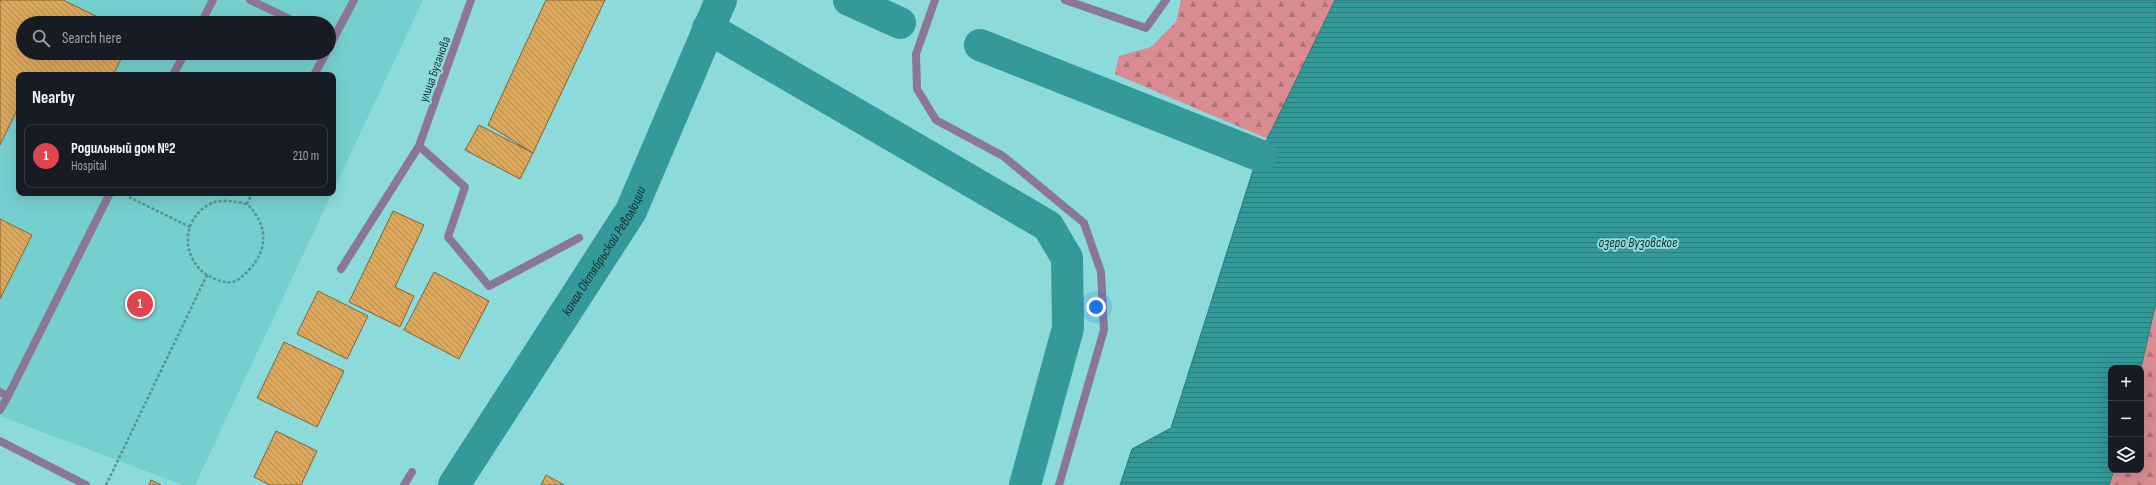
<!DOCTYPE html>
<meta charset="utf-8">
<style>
body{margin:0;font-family:"Sofia Sans Condensed",sans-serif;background:#242831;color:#f1f3f6}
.controls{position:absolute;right:12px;bottom:12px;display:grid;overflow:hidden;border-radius:8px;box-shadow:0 4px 16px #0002}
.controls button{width:36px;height:36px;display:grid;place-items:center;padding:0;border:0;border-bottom:1px solid #363941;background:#171b24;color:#f1f3f6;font:20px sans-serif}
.you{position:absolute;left:1096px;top:307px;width:14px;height:14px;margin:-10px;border:3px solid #fff;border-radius:50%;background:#1a73e8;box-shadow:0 0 0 6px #1a73e833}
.badge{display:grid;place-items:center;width:26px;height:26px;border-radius:50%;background:#1a73e8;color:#fff;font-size:13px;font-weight:700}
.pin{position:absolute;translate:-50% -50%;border:2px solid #fff;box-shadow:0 1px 4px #0006}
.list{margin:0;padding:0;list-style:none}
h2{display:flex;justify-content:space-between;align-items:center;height:52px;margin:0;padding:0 16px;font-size:17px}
h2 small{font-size:13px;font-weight:400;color:#9ea1a6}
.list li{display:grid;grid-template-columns:26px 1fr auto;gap:12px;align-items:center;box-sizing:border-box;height:64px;margin:0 8px 8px;padding:0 8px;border:1px solid #363941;border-radius:8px}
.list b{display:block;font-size:15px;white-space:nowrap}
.list p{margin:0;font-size:13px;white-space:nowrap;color:#9ea1a6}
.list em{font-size:13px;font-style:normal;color:#9ea1a6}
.icon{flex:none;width:22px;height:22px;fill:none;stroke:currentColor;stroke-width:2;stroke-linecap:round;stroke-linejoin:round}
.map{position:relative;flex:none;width:2156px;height:485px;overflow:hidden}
.search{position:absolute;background:#171b24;box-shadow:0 4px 16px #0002;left:16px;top:16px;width:320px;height:44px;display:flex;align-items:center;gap:10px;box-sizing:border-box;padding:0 14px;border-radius:22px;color:#9ea1a6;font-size:15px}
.panel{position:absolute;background:#171b24;box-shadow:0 4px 16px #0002;left:16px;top:72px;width:320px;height:124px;border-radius:8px}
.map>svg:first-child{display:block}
.built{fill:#75cfce;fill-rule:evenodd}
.forest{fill:url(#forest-firs)}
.water{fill:url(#water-rules);stroke:#2a7b7b}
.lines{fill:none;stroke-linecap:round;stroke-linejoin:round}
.canal{stroke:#399;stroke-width:32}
.building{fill:url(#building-back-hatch);stroke:#836333}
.path{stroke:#589292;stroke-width:2.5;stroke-dasharray:3 2;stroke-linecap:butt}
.lane{stroke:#8b7695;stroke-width:8}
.street{stroke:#8b7695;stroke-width:8}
.labels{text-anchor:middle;stroke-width:4;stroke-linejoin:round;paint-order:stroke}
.street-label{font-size:13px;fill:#153636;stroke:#8cdad9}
.water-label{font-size:14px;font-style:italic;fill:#172e2e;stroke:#8cdad9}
</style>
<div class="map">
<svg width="2156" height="485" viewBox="0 0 2156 485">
<defs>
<pattern id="forest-firs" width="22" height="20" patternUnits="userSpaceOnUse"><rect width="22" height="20" fill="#da8a91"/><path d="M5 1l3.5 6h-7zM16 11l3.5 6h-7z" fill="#b07277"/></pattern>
<pattern id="water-rules" width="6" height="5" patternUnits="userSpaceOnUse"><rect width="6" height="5" fill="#399"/><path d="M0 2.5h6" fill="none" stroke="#2a7e7e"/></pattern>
<pattern id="building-back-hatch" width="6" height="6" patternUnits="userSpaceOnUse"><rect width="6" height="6" fill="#dea85a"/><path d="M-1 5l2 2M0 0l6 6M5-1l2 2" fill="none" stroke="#b38a4b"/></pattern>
</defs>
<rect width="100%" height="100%" fill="#8cdad9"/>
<path class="built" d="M0 0H423L333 191V75H19V193H332L195 485H183L0 416ZM23 23H329V53H23Z"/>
<g class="forest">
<polygon points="1181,0 1335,0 1268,139 1115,74 1119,56 1151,47 1176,22"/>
<polygon points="2156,302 2156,485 2109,485 2114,470 2141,470 2141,368"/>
</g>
<polygon class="water" points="1335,0 2156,0 2156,302 2141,368 2111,368 2111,470 2114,470 2109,485 1120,485 1132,449 1171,428 1255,164"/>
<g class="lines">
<g class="canal">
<polyline points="849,0 900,23"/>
<polyline points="708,28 1048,226 1067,258 1068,328 1025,485"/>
<polyline points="980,45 1261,156"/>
<path id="s1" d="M454 485 631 211 721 0"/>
</g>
</g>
<g class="building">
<polygon points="0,0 63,0 110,23 23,23 23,53 124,53 113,75 40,75 35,73 34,75 19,75 19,106 0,145"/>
<polygon points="546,0 605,0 533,153 488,125"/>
<polygon points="479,125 533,153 520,179 465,150"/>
<polygon points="393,211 424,225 395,287 414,296 400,327 349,302"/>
<polygon points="0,219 32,235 0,299"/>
<polygon points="434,272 489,301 459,359 404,330"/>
<polygon points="318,291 368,316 347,359 297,334"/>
<polygon points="284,342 344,371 317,427 257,398"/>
<polygon points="276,431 317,451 301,485 270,485 254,477"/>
<polygon points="546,475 564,485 541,485"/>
<polygon points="151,480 161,485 149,485"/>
</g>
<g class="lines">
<g class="path">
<polyline points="129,197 190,227"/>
<path d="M207 275C181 258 181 219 210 204 220 198 236 202 247 204"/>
<path d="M106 485 207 275C215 279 224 284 233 282 239 280 244 275 248 271 269 250 268 224 247 204L252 193"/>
</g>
<g class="lane">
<polyline points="250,0 298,23"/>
<polyline points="935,0 916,54 917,89 936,120 1003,156 1084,223 1101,272 1104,330 1059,485"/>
<polyline points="1065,0 1146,28 1166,0"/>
<polyline points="201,23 213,0"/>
<polyline points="329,47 354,0"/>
<polyline points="173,75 185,53"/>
<polyline points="314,75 326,53"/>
<polyline points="341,269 419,146 465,187 448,237 489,286 579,238"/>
<polyline points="0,392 8,396 0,410"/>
<polyline points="8,396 110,193"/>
<polyline points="0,441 86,485"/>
<polyline points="404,485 412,472"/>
</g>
<polyline class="street" points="419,146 471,0"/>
</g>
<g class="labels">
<g class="street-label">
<text transform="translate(434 69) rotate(-70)" y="5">улица Буганова</text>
</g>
<g class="water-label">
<text x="1638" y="247">озеро Вузовское</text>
<text dy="5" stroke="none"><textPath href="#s1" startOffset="278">канал Октябрьской Революции</textPath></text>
</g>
</g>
</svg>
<div class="controls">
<button>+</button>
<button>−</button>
<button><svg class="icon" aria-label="layers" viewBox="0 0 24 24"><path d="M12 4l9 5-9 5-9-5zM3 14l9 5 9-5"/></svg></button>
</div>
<div class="you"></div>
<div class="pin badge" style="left:140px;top:304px;background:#e0444e">1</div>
<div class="search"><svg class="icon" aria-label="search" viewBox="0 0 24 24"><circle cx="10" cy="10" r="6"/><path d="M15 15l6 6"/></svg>Search here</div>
<section class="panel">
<h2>Nearby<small></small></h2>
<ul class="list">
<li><span class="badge" style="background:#e0444e">1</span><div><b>Родильный дом №2</b><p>Hospital</p></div><em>210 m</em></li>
</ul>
</section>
</div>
